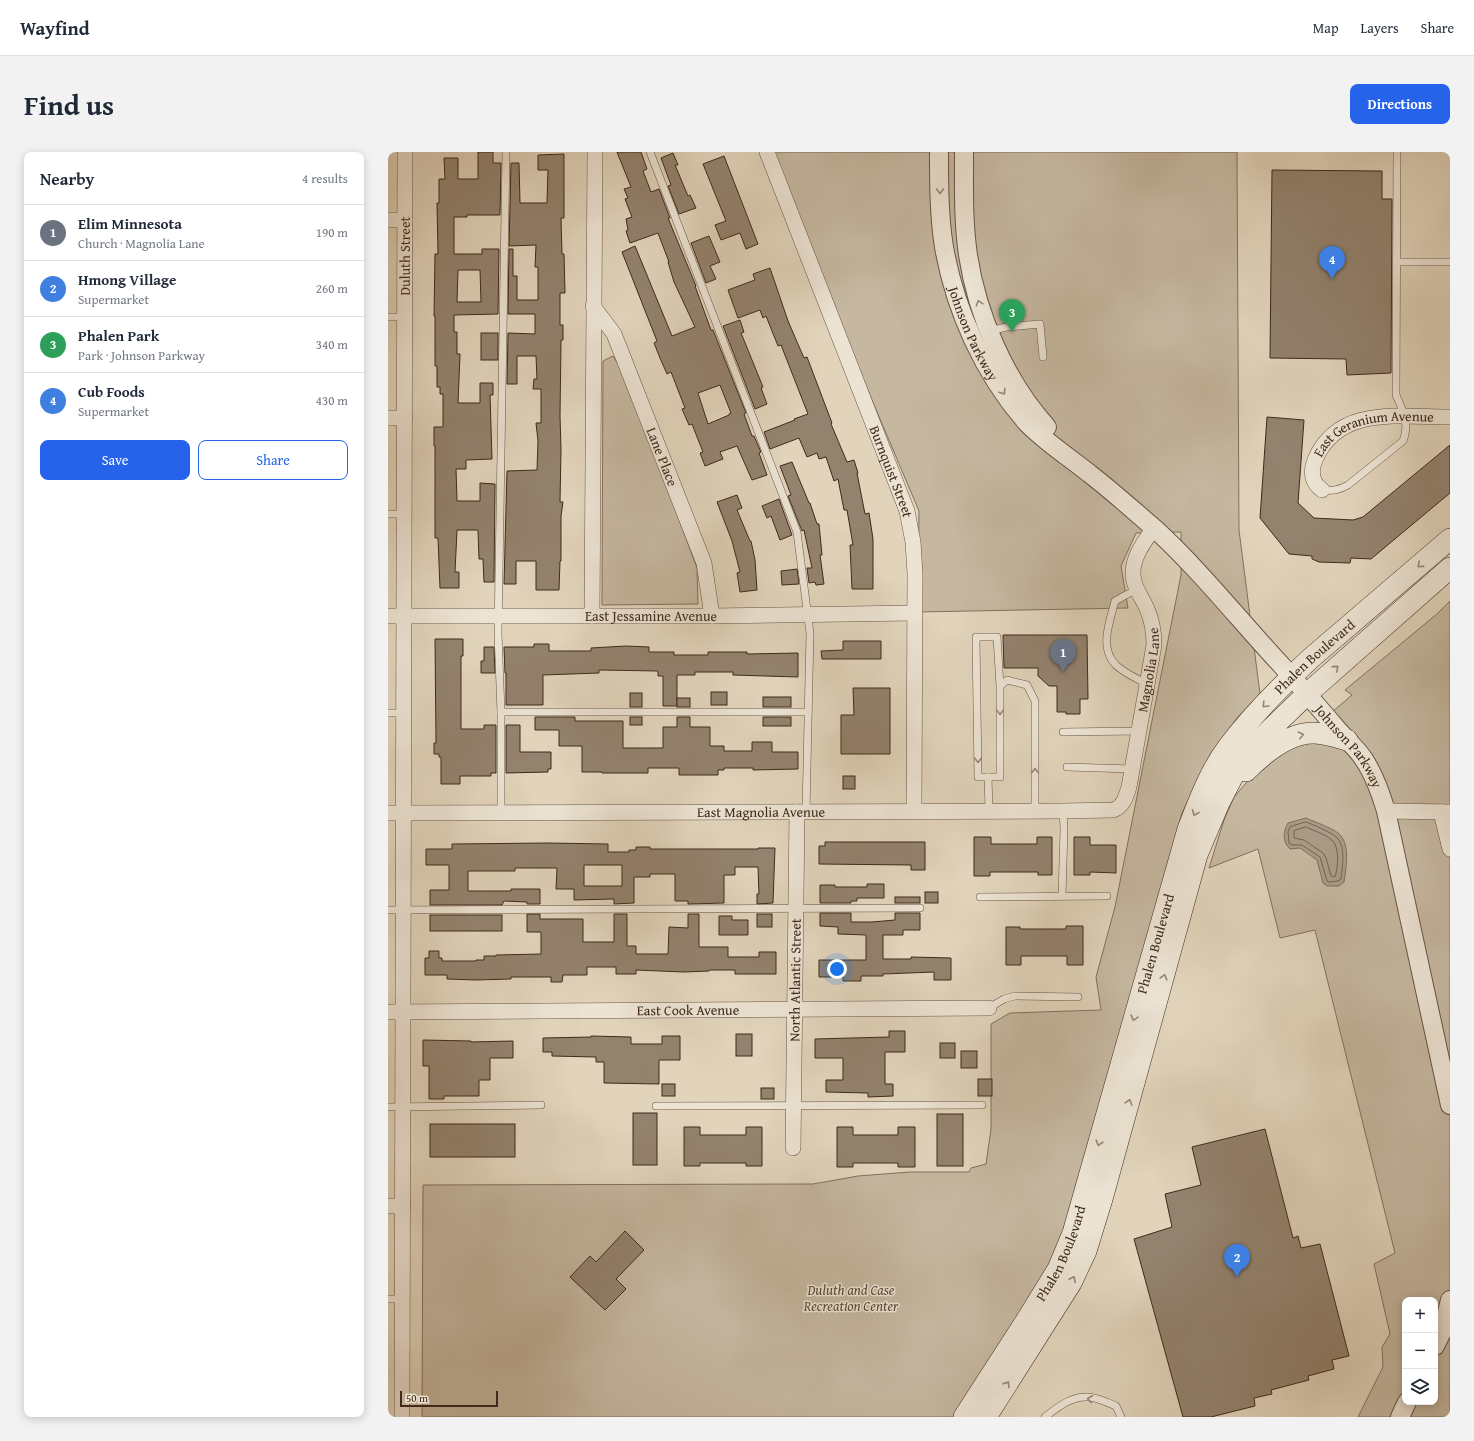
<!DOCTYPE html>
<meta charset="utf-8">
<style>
body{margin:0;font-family:"Gentium Book Plus",serif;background:#f2f2f3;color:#1f2937}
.controls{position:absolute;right:12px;bottom:12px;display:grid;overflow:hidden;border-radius:8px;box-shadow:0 2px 10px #0003}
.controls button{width:36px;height:36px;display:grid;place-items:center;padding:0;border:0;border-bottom:1px solid #e0e1e3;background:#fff;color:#1f2937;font:20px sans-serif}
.scale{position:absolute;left:12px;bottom:10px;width:98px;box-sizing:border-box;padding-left:4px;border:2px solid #3f2a1b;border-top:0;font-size:11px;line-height:14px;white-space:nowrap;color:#3f2a1b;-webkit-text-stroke:3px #ece3d3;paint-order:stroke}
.you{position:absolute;left:449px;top:817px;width:14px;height:14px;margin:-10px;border:3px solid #fff;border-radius:50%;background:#1a73e8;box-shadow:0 0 0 6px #1a73e833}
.badge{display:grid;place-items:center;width:26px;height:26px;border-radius:50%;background:#2563eb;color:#fff;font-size:13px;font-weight:700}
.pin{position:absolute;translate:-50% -33px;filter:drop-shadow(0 1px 2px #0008)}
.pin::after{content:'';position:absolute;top:21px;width:14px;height:12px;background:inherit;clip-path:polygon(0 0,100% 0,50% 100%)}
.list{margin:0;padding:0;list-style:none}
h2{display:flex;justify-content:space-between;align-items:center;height:52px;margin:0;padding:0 16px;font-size:17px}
h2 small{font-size:13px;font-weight:400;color:#747a83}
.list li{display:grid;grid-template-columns:26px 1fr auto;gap:12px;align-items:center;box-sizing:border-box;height:56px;padding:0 16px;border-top:1px solid #e0e1e3}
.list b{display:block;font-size:15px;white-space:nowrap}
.list p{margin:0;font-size:13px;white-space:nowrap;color:#747a83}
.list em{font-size:13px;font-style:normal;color:#747a83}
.actions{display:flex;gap:8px;padding:12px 16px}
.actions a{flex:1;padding:9px 0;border:1px solid #2563eb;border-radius:8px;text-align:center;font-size:14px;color:#2563eb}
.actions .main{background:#2563eb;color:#fff}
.icon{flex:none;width:22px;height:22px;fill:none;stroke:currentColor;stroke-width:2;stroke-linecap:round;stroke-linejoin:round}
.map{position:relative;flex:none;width:1062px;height:1265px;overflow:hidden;border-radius:8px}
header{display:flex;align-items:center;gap:24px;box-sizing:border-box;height:56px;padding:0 20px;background:#fff;border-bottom:1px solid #e0e1e3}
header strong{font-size:19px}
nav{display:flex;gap:22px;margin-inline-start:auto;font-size:14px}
.intro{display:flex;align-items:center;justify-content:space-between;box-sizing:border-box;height:96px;padding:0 24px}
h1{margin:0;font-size:28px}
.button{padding:10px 18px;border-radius:8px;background:#2563eb;color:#fff;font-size:14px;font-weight:700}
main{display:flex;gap:24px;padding:0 24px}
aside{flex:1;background:#fff;border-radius:8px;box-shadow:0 2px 10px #0003}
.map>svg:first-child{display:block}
.green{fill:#c5b7a0;stroke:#82705e;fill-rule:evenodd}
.water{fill:#aa9a85;stroke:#7f6d5b}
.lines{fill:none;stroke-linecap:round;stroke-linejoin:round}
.shore{stroke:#746250;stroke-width:1}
.building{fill:#93826e;stroke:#3f2a1b;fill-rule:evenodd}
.service-casing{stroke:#685443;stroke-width:8}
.minor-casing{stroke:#685443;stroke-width:16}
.tertiary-casing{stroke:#685443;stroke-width:20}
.secondary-casing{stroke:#3f2a1b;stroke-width:22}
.service{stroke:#ece3d3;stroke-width:7}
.minor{stroke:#ece3d3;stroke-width:15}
.tertiary{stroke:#ece3d3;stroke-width:18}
.secondary{stroke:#ece3d3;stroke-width:21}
.oneway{stroke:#968677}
.labels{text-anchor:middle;stroke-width:3;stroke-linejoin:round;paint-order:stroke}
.street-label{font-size:14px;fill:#3f2a1b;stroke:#ece3d3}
.park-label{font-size:14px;font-style:italic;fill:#5a4636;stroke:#ece3d3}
</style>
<header>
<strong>Wayfind</strong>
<nav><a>Map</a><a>Layers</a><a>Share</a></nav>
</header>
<div class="intro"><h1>Find us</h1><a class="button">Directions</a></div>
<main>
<aside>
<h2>Nearby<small>4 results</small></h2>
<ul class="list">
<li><span class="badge" style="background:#6b7280">1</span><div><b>Elim Minnesota</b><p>Church · Magnolia Lane</p></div><em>190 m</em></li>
<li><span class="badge" style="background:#3f7fe0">2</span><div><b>Hmong Village</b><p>Supermarket</p></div><em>260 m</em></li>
<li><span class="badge" style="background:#2e9e5b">3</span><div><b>Phalen Park</b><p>Park · Johnson Parkway</p></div><em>340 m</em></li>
<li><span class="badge" style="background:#3f7fe0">4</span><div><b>Cub Foods</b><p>Supermarket</p></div><em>430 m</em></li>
</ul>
<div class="actions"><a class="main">Save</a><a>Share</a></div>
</aside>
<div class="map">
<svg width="1062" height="1265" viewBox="0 0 1062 1265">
<rect width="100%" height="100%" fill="#e1d4bb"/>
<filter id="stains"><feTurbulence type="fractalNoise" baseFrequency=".005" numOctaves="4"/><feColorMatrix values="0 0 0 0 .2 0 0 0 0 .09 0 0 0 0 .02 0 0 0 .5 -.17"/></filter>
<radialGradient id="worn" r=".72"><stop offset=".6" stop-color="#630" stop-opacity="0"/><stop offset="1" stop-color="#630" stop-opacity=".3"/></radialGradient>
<g class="green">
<polygon points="379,0 849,0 851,378 872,542 850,565 823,601 794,661 676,1082 650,1134 566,1265 34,1265 35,1033 425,1032 470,1024 522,1020 581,1020 583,1016 598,1012 603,977 603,872 622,861 713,858 708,825 727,755 793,423 793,380 748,381 733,414 740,456 530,460 531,359"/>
<polygon points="225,204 238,225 309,416 310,452 214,453 215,209"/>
<path d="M1062 449V1265H970L995 1215 994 1195 1002 1182 986 1112 1007 1101 927 778 892 786 870 697 821 716 836 668 846 645 864 624 904 594 964 543 957 538 1049 462ZM1017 1148H1047V1250H1017Z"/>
</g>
<path class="water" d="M918 666C927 670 944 676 950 681 963 691 958 716 956 730L951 734H939L935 731 929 708 912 696 902 697C894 689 895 680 900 671Z"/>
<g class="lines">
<g class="shore">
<path d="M918 670C926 673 940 679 947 684 959 693 954 715 953 727L950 729 941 730 939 729 932 705 914 693H904L901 691 900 680 902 675Z"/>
<path d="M918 675C926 679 937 682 944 688 952 695 950 716 947 725L943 724 938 706 935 701 916 688 906 686V679Z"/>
</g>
</g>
<g class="building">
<path d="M90 0H105V11H113L112 63H79V65H66V102H94V97H111L110 162 66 163V180H69V202H72L70 251H92V231H105V243H102L104 307 78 308V317H68L69 349H92V331L107 332 106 430H96L95 407H91L90 378H69L67 420H71V436H52L50 386H47V294H46V275H55V242H52V235H49V214H47V164H46L47 102H50L49 51H51V27H57L56 6H70V27H90ZM70 118H92L93 150H69Z"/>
<path d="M229 0H253L259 17 255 19 263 40 271 37 282 66H280L308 134H307L323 178H325L358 261 356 262 364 284H366L373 300 371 301 379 323 364 328 349 294 332 300 335 307 317 314 312 301 315 300 304 272 301 273 294 257 297 256 285 225 283 220 279 222 272 206 266 191 269 189 234 100 247 94 284 184 307 175 286 130 280 110H281L270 81 242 91 238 79 240 78 238 67 244 65 237 47 240 46 236 37 243 35ZM332 233 343 261 341 262V263L320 272 310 241Z"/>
<polygon points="285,1 290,13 287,13 300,44 302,43 308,56 291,62 280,34 283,33 273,6"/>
<polygon points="176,2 176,66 173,66 174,102 176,102 177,141 172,141 172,173 175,173 175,188 173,188 172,264 173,297 172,350 175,350 173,364 173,409 172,409 171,438 148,438 148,409 128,409 128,432 116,432 119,319 149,318 150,289 148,271 153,271 153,237 145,237 146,227 149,227 148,204 129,204 129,232 119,232 120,181 147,182 147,162 120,162 121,97 125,97 125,124 129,124 129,148 150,148 150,115 147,115 148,93 121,94 123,11 131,11 132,51 159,51 160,18 150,18 150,3"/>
<polygon points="336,4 370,92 358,97 352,81 333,88 327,73 338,69 315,12"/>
<polygon points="884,18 994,19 994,47 1004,47 1003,221 959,223 958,207 882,206"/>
<polygon points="321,84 332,110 322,114 328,127 318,131 303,91"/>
<polygon points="382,116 400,169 416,206 419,205 444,271 443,272 459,310 466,308 470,321 469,321 477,362 481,361 485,387 485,437 464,437 462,393 465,393 459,358 456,358 450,327 446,329 438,305 431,307 429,301 419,305 411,286 382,297 376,280 407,268 406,267 420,262 393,193 390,194 378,164 375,166 372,158 350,166 340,138 367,128 365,122"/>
<polygon points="352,168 356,180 353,181 375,235 373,236 379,252 367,257 335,174"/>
<rect x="93" y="181" width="17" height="27"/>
<polygon points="879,265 916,268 910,351 926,366 965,368 975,365 1062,293 1062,341 983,407 963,406 962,411 931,410 924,407 924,404 901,402 872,366"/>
<polygon points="404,310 421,351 422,351 429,372 431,372 434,403 432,403 436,432 428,433 427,430 421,431 419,416 424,416 416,378 414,379 400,344 403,343 392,314"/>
<polygon points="349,343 354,356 349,358 362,389 363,389 367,408 369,438 352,440 349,421 352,420 344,389 329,350"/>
<polygon points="391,347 404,383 392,388 383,364 379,366 374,354"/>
<polygon points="409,417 411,432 394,433 393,419"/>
<polygon points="615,483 699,483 700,547 692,547 692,562 678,562 678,560 669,560 669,534 661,534 650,524 650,516 616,516"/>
<polygon points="47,487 75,487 75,504 73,504 73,577 96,577 96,573 108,573 108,621 103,621 103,624 72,624 72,632 53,632 53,605 51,605 51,602 46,602 46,591 48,591"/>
<polygon points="455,489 493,489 493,507 434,507 433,499 455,498"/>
<polygon points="146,492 161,492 161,499 203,499 203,496 238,494 261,495 261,500 286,500 286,503 320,503 320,500 359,500 359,502 410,501 410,525 345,523 345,520 307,520 307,523 289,523 289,554 275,554 275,524 270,524 270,519 211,518 211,521 155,523 155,553 118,553 118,521 117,521 116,495 146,495"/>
<polygon points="96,495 106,495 107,521 93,521 93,509 96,509"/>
<polygon points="465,536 502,536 502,602 453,602 453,563 466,563"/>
<rect x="323" y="540" width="16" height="13"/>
<rect x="242" y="541" width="12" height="14"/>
<rect x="375" y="545" width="28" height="10"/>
<rect x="289" y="546" width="13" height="9"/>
<polygon points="147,565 187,565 187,569 235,569 235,596 275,596 275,575 289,575 289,565 302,565 302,575 322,575 322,594 336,594 336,599 364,599 364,590 384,590 384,600 410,600 410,617 365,618 365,616 336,616 336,618 330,618 330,623 291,623 291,616 260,616 260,621 214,621 214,620 194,620 194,594 171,594 171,578 147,578"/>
<rect x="242" y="565" width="12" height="8"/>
<rect x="375" y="565" width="28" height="9"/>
<polygon points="118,573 132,573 132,600 163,600 163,617 160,617 160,620 118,621"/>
<rect x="455" y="624" width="12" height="13"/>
<polygon points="586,685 603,685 603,692 649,692 649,685 664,685 664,723 650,723 650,720 602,720 602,724 586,724"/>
<polygon points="686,685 702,685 702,693 728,693 728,721 702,720 702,723 686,723"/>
<polygon points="437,690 537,690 537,718 523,718 523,713 431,712 431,694 437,694"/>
<path d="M160 691 220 692V700H241V698H248V695H262V697H370V696H387L385 751 369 752V742H371L370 715H347V723H336V751L300 752V749H287V722H262V725H246V751L226 752V747L186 748V737H168L169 716H127V719H80V739H123V737H152V752H139V750L116 749 114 753H42V738H61V713H38V697H64V692ZM196 713H234V734H196Z"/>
<polygon points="479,732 496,732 496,746 469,746 469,749 463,749 463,751 432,751 432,733 447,733 447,735 479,735"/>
<rect x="537" y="740" width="13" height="11"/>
<rect x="507" y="745" width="25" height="6"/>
<polygon points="432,761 463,761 463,770 484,770 507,768 507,761 532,761 532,778 515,778 515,783 495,783 495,807 523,807 523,805 563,806 563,828 546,828 546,820 495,822 495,824 473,824 473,829 455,829 455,825 431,825 431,808 478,808 478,783 450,782 450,775 432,774"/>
<polygon points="139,762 152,762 152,767 195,767 195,790 226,790 226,762 239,762 239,794 248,794 248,802 280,802 281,775 300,776 300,762 311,762 311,795 340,795 340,805 371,805 371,800 388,800 388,822 347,822 347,818 321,818 321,819 296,820 248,818 248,822 228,822 228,815 199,815 199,823 175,823 174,830 163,830 163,825 123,825 123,827 88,828 59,827 59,823 37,823 37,806 41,806 41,799 51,799 51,806 54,806 54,809 88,809 88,808 96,808 96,804 108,804 108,803 153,802 153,780 139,780"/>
<rect x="369" y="762" width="15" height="13"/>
<rect x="42" y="763" width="72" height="16"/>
<polygon points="331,764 344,764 344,768 360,768 360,783 331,783"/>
<polygon points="678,774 695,774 695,813 679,813 679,804 633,804 633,813 618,813 618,775 632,775 632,777 678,777"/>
<polygon points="501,879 517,879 517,900 497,900 497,932 505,932 505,944 480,945 480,941 438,940 438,928 455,928 455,906 427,906 427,887 501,885"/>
<rect x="348" y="882" width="16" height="22"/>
<polygon points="203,884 243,885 243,892 274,892 274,884 292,884 292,908 271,908 271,932 216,931 216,910 208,910 208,905 164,904 164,900 155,900 155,886 203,885"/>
<polygon points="35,888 83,889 83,890 125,889 125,906 102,906 102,928 91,928 91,944 56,944 56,947 41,947 41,914 35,914"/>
<rect x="552" y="891" width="15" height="15"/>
<rect x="573" y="899" width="16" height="17"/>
<rect x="590" y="927" width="14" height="17"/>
<rect x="274" y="932" width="13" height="12"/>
<rect x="373" y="936" width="13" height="11"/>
<rect x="245" y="961" width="24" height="52"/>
<rect x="549" y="962" width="26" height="52"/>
<rect x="42" y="972" width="85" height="33"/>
<polygon points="296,975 312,975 312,983 358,983 358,975 374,975 374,1014 358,1014 358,1011 312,1011 312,1014 296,1014"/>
<polygon points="449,975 465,975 465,983 510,983 510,975 527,975 527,1015 510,1015 510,1011 465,1011 465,1015 449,1015"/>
<polygon points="877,977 905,1086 910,1084 913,1096 932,1092 961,1204 944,1208 946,1217 920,1224 921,1228 883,1238 884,1242 866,1246 867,1254 823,1265 795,1265 746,1087 784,1075 777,1042 813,1033 804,995"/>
<polygon points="237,1079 256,1098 228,1127 238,1137 217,1158 182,1125 202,1104 208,1110"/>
</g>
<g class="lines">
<g class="service-casing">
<g id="service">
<polyline points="262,0 409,380 422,481 418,660"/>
<polyline points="1008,110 1062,110"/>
<polyline points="0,165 17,165"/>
<polyline points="602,179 618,175 652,172 655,205"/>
<path d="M934 338C945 339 951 338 960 333L1015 289C1022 273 1015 258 1008 243L1009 0"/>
<polyline points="0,362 16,362"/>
<path d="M749 437 727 449C722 469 711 495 727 512 734 520 750 527 759 532"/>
<polyline points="612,534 609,485 588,485 590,625 612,625 612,534 619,528 639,533 647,549 647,658"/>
<polyline points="113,560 420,560"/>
<polyline points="0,561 16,561"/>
<polyline points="675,580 751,579"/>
<polyline points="679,615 744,617"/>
<polyline points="600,625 601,658"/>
<polyline points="113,660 113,560 110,481 118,0"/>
<polyline points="674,744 676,677 675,659"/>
<polyline points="592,745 719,744"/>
<polyline points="0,758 532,756"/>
<polyline points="601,856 616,847 627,844 690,845"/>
<polyline points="268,954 594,953"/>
<polyline points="0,955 153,953"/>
<polyline points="0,1147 15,1147"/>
<path d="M657 1265C670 1255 683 1244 700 1245 709 1245 720 1251 728 1254L733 1265"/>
</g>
</g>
<g class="minor-casing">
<g id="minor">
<path id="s1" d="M379 0 519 359 525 390 527 422 526 659"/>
<polyline points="0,68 17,68"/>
<path id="s2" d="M205 154 226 182 316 411 324 464"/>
<polyline points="0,266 17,266"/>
<path id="s3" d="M934 338C924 331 922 320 927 308 950 253 1013 265 1062 265"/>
<path id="s4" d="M0 464H324L526 461"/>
<polyline points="204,464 207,0"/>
<polyline points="998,659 1062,660"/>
<polyline points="1053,660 1062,697"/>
<path id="s5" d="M0 661 675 659 725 658C735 655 738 645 741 635L766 493C766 480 764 468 759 457 755 447 748 439 746 429 741 410 755 391 766 376"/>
<path id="s6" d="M0 860 601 856"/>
<path id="s7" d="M405 996 409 660"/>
<polyline points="0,1054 15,1054"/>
<path id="s8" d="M14 1265 17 0"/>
</g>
</g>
<g class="tertiary-casing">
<g id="tertiary">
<path id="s9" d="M551 0C551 32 551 64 556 95 567 158 596 222 638 270 657 290 681 305 702 322 724 339 745 358 766 376 813 419 852 469 896 516 914 536 932 557 950 578 958 587 968 596 975 606 986 622 993 642 998 659L1062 953"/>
<path d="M576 0C576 34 575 69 580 103 589 163 618 230 659 275"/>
<polyline points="1047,1194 1054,1180 1062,1148"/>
<polyline points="1012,1265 1019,1250"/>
</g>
</g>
<g class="secondary-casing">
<g id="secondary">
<path d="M858 619C875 602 901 581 925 581 936 581 948 585 959 588"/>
<path id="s10" d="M576 1265 638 1169 670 1117 685 1081 800 677C811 649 822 619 840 595 864 563 894 533 923 506L1062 387"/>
<polyline points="598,1265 683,1131 698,1099 714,1047 809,703 831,651 849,616 862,597 919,542 1062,416"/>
</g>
</g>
<use href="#service" class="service"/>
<use href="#minor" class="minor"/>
<use href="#tertiary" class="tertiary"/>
<use href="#secondary" class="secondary"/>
</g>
<defs><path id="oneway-chevron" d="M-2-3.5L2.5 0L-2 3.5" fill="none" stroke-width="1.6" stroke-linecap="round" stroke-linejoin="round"/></defs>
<g class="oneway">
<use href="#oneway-chevron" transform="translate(552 39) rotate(89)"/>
<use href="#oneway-chevron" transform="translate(591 151) rotate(-107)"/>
<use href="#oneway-chevron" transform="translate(615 240) rotate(56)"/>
<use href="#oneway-chevron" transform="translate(1032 413) rotate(139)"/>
<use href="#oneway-chevron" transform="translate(948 516) rotate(-41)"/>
<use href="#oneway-chevron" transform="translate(877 553) rotate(133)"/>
<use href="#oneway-chevron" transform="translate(612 560) rotate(89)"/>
<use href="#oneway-chevron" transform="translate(913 583) rotate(-13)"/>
<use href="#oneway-chevron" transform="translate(590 608) rotate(89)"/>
<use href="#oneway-chevron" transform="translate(647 619) rotate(-90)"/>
<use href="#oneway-chevron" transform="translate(807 661) rotate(112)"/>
<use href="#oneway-chevron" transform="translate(776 825) rotate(-75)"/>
<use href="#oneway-chevron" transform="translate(746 866) rotate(106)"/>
<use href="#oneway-chevron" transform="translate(741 950) rotate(-74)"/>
<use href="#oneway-chevron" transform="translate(711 991) rotate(106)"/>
<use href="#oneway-chevron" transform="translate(685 1127) rotate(-64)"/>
<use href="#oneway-chevron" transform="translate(619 1232) rotate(-58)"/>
<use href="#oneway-chevron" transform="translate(702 1247) rotate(-172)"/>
</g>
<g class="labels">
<g class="street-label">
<text dy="5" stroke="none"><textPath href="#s8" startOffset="1161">Duluth Street</textPath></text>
<text dy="5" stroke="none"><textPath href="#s9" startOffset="187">Johnson Parkway</textPath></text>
<text dy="5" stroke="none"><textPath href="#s3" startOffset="104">East Geranium Avenue</textPath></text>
<text dy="5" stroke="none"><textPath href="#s2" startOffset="167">Lane Place</textPath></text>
<text dy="5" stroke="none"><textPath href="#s1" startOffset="343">Burnquist Street</textPath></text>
<text dy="5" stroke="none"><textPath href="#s4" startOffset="263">East Jessamine Avenue</textPath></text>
<text dy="5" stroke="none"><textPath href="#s10" startOffset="851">Phalen Boulevard</textPath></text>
<text dy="5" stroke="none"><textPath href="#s5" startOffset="873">Magnolia Lane</textPath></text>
<text dy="5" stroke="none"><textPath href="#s9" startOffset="750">Johnson Parkway</textPath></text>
<text dy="5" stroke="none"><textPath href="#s5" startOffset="373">East Magnolia Avenue</textPath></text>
<text dy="5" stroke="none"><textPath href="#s10" startOffset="515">Phalen Boulevard</textPath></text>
<text dy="5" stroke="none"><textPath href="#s7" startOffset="168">North Atlantic Street</textPath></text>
<text dy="5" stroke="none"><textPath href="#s6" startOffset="300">East Cook Avenue</textPath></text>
<text dy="5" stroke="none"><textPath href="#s10" startOffset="191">Phalen Boulevard</textPath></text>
</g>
<g class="park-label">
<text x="463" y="1143">Duluth and Case<tspan x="463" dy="16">Recreation Center</tspan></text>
</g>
</g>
<rect width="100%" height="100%" filter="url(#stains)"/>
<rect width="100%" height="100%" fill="url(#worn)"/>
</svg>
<div class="controls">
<button>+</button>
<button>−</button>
<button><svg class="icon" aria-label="layers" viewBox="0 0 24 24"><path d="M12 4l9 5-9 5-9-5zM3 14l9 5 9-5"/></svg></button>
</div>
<div class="scale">50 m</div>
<div class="you"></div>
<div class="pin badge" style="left:675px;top:520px;background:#6b7280">1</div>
<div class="pin badge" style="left:849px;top:1125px;background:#3f7fe0">2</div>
<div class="pin badge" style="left:624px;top:180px;background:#2e9e5b">3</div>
<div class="pin badge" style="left:944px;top:127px;background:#3f7fe0">4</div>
</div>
</main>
